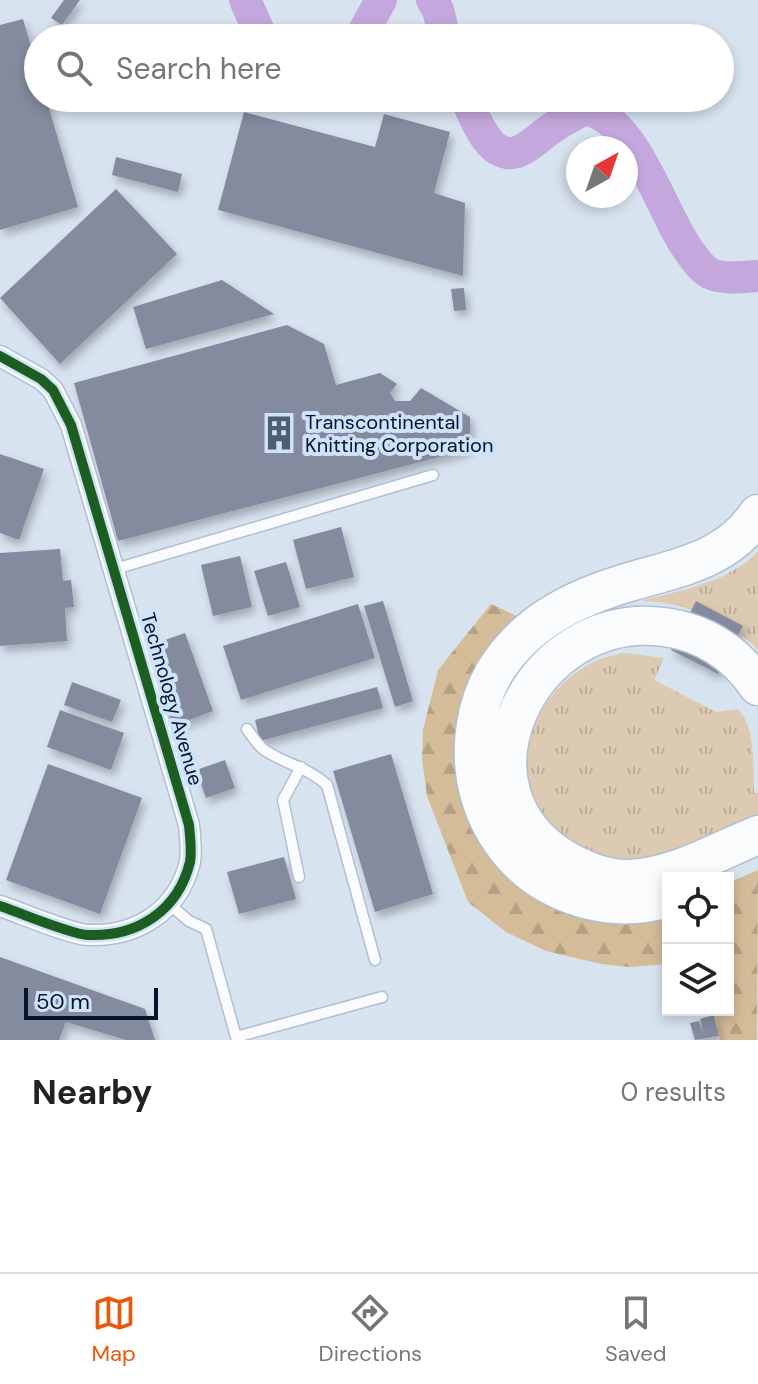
<!DOCTYPE html>
<style>
body{margin:0;font-family:"DM Sans",sans-serif;background:#f2f2f2;color:#222}
.controls{position:absolute;right:24px;bottom:24px;display:grid;overflow:hidden;border-radius:0px;box-shadow:0 4px 12px #0003}
.controls button{width:72px;height:72px;display:grid;place-items:center;padding:0;border:0;border-bottom:2px solid #e0e0e0;background:#fff;color:#222;font:40px sans-serif}
.compass{position:absolute;left:566px;top:136px;width:72px;height:72px;border-radius:50%;background:#fff;box-shadow:0 4px 12px #0003;rotate:40deg}
.scale{position:absolute;left:24px;bottom:20px;width:134px;box-sizing:border-box;padding-left:8px;border:4px solid #04162b;border-top:0;font-size:22px;line-height:28px;white-space:nowrap;color:#04162b;-webkit-text-stroke:6px #cee2fa;paint-order:stroke}
.list{margin:0;padding:0;list-style:none}
h2{display:flex;justify-content:space-between;align-items:center;height:104px;margin:0;padding:0 32px;font-size:34px}
h2 small{font-size:26px;font-weight:400;color:#767676}
.icon{flex:none;width:44px;height:44px;fill:none;stroke:currentColor;stroke-width:2;stroke-linecap:round;stroke-linejoin:round}
.map{position:relative;flex:none;width:758px;height:1040px;overflow:hidden}
.search{position:absolute;background:#fff;box-shadow:0 4px 12px #0003;left:24px;right:24px;top:24px;height:88px;display:flex;align-items:center;gap:20px;box-sizing:border-box;padding:0 28px;border-radius:44px;color:#767676;font-size:30px}
.sheet{height:232px;background:#fff}
nav{display:flex;justify-content:space-around;align-items:center;box-sizing:border-box;height:112px;border-top:2px solid #e0e0e0;background:#fff;font-size:22px;color:#767676}
nav a{display:grid;justify-items:center;gap:4px}
nav .on{color:#ea580c}
.map>svg:first-child{display:block}
.grass{fill:url(#grass-tufts)}
.forest{fill:url(#forest-firs)}
.lines{fill:none;stroke-linecap:round;stroke-linejoin:round}
.river{stroke:#c4a8dd;stroke-width:32}
.building{fill:#848b9e;filter:url(#shadow)}
.service-casing{stroke:#b0bfd1;stroke-width:13}
.minor-casing{stroke:#b0bfd1;stroke-width:23}
.motorway-casing{stroke:#b0bfd1;stroke-width:41}
.service{stroke:#f9fbfd;stroke-width:10}
.minor{stroke:#f9fbfd;stroke-width:20}
.motorway{stroke:#f9fbfd;stroke-width:38}
.cycleway-casing{stroke:#cee2fa;stroke-width:15}
.cycleway{stroke:#1b5e20;stroke-width:10}
.labels{text-anchor:middle;stroke-width:8;stroke-linejoin:round;paint-order:stroke}
.poi-label{font-size:20px;fill:#04162b;stroke:#cee2fa;text-anchor:start}
.street-label{font-size:20px;fill:#04162b;stroke:#cee2fa}
</style>
<div class="map">
<svg width="758" height="1040" viewBox="0 0 758 1040">
<defs>
<pattern id="grass-tufts" width="24" height="20" patternUnits="userSpaceOnUse" patternTransform="scale(2)"><rect width="24" height="20" fill="#ddcab2"/><path d="M3 7l-1-3M5 7V3M7 7l1-3M15 17l-1-3M17 17v-4M19 17l1-3" fill="none" stroke="#bcad99"/></pattern>
<pattern id="forest-firs" width="22" height="20" patternUnits="userSpaceOnUse" patternTransform="scale(2)"><rect width="22" height="20" fill="#d5bc99"/><path d="M5 1l3.5 6h-7zM16 11l3.5 6h-7z" fill="#b5a184"/></pattern>
<filter id="shadow"><feDropShadow dx="3.5" dy="5.5" stdDeviation="4" flood-color="#0004"/></filter>
</defs>
<rect width="100%" height="100%" fill="#d8e3f0"/>
<g class="grass">
<path d="M758 552V650C730 619 682 602 641 601 685 589 724 584 758 552Z"/>
<path d="M625 653 664 658 654 680 716 712 737 709C756 722 753 771 754 793H758V824C712 840 660 864 610 861 599 860 587 851 577 846 484 798 532 665 625 653Z"/>
</g>
<g class="forest">
<polygon points="491,604 519,617 459,766 668,913 668,964 629,967 601,964 546,951 506,932 468,902 427,796 422,759 423,730 438,670"/>
<polygon points="758,870 757,1040 720,1040 714,1011 728,1010 728,1004 734,1001 732,958 728,958 728,883"/>
</g>
<g class="lines">
<g class="river">
<polyline points="245,0 262,38"/>
<polyline points="432,0 438,10 445,38"/>
<polyline points="360,38 381,0"/>
<path d="M466 98C474 117 490 161 517 152 529 148 538 138 548 131 559 122 573 116 585 109 638 119 661 216 692 255 696 261 703 269 709 273 723 280 743 277 758 276"/>
</g>
</g>
<g class="building">
<polygon points="64,0 80,0 62,25 51,18"/>
<polygon points="23,19 38,71 38,98 46,98 78,207 0,230 0,25"/>
<polygon points="244,112 375,147 384,114 450,132 434,193 465,203 463,276 218,210"/>
<polygon points="116,157 182,174 178,192 112,175"/>
<polygon points="116,189 177,254 60,364 0,298"/>
<polygon points="222,280 274,314 146,349 133,307"/>
<polygon points="464,288 466,310 454,311 451,289"/>
<polygon points="287,325 324,344 336,385 380,373 397,384 390,393 395,401 410,401 421,388 470,417 470,449 118,541 74,383"/>
<polygon points="0,454 44,469 19,540 0,533"/>
<polygon points="341,527 354,577 306,589 293,540"/>
<polygon points="60,549 63,581 71,580 74,607 65,608 67,641 0,646 0,553"/>
<polygon points="240,556 252,607 213,616 201,565"/>
<polygon points="286,562 300,607 268,616 254,571"/>
<polygon points="383,601 413,701 395,707 364,606"/>
<polygon points="696,601 743,626 718,674 671,650"/>
<polygon points="358,604 375,658 241,700 223,646"/>
<polygon points="185,633 213,711 173,726 145,647"/>
<polygon points="72,682 121,700 112,722 64,705"/>
<polygon points="377,687 383,708 260,741 255,720"/>
<polygon points="60,710 124,733 111,770 47,747"/>
<polygon points="391,754 433,894 375,912 333,771"/>
<polygon points="225,760 235,788 206,798 196,770"/>
<polygon points="48,764 142,798 100,914 6,880"/>
<polygon points="284,857 296,899 239,914 227,872"/>
<polygon points="0,957 145,1009 155,1040 126,1040 66,1022 59,1040 0,1040"/>
<polygon points="714,1015 719,1036 695,1040 690,1023 699,1021 703,1033 700,1019"/>
</g>
<g class="lines">
<g class="service-casing">
<g id="service">
<polyline points="115,569 433,475"/>
<path d="M247 729C252 736 257 744 263 749 284 764 308 767 327 785L375 960"/>
<polyline points="299,877 283,800 301,767"/>
<polyline points="169,904 189,921 206,929 236,1037 382,997"/>
</g>
</g>
<g class="minor-casing">
<path id="minor" d="M0 356 41 379 53 390 71 425 189 825C190 837 192 851 190 862 178 911 137 937 88 935 70 934 21 913 0 906"/>
</g>
<g class="motorway-casing">
<g id="motorway">
<path d="M758 686C736 653 703 632 664 627 532 609 444 787 564 859 583 870 604 879 627 879 673 878 716 852 758 835"/>
<path d="M668 898C627 910 588 905 550 885 510 863 484 823 476 779 470 743 476 704 494 673 525 621 577 597 633 581 681 567 728 559 758 514"/>
</g>
</g>
<use href="#service" class="service"/>
<use href="#minor" class="minor"/>
<use href="#motorway" class="motorway"/>
<g class="cycleway-casing">
<path id="cycleway" d="M0 356 41 379 53 390 71 425 189 825C190 837 192 851 190 862 178 911 137 937 88 935 70 934 21 913 0 906"/>
</g>
<use href="#cycleway" class="cycleway"/>
</g>
<defs>
<g id="building-bare" transform="scale(2.76)"><path d="M-4-6H4V6H1V3H-1V6H-4ZM-2.5-4.3h1.7v1.8h-1.7ZM.8-4.3h1.7v1.8H.8ZM-2.5-1h1.7V.8h-1.7ZM.8-1h1.7V.8H.8Z" fill="#4e5e70" stroke="#cee2fa" stroke-width="2.5" paint-order="stroke"/></g>
</defs>
<g fill-rule="evenodd">
<use href="#building-bare" x="279" y="433"/>
</g>
<g class="labels">
<g class="poi-label">
<text x="305" y="429">Transcontinental<tspan x="305" dy="23">Knitting Corporation</tspan></text>
</g>
<g class="street-label">
<text transform="translate(172 699) rotate(74)" y="7">Technology Avenue</text>
</g>
</g>
</svg>
<div class="controls">
<button><svg class="icon" aria-label="locate" viewBox="0 0 24 24"><circle cx="12" cy="12" r="6"/><path d="M12 2v4M12 18v4M2 12h4M18 12h4"/></svg></button>
<button><svg class="icon" aria-label="layers" viewBox="0 0 24 24"><path d="M12 4l9 5-9 5-9-5zM3 14l9 5 9-5"/></svg></button>
</div>
<svg class="compass" viewBox="-18 -18 36 36"><path d="M0-13l5 13h-10z" fill="#e53935"/><path d="M0 13l5-13h-10z" fill="#767676"/></svg>
<div class="scale">50 m</div>
<div class="search"><svg class="icon" aria-label="search" viewBox="0 0 24 24"><circle cx="10" cy="10" r="6"/><path d="M15 15l6 6"/></svg>Search here</div>
</div>
<section class="sheet">
<h2>Nearby<small>0 results</small></h2>
<ul class="list">
</ul>
</section>
<nav>
<a class="on"><svg class="icon" aria-label="map" viewBox="0 0 24 24"><path d="M3 6l6-2 6 2 6-2v14l-6 2-6-2-6 2zM9 4v14M15 6v14"/></svg>Map</a>
<a><svg class="icon" aria-label="directions" viewBox="0 0 24 24"><path d="M12 3l9 9-9 9-9-9zM9 14v-3h6M13 9l2 2-2 2"/></svg>Directions</a>
<a><svg class="icon" aria-label="saved" viewBox="0 0 24 24"><path d="M7 4h10v16l-5-4-5 4z"/></svg>Saved</a>
</nav>
